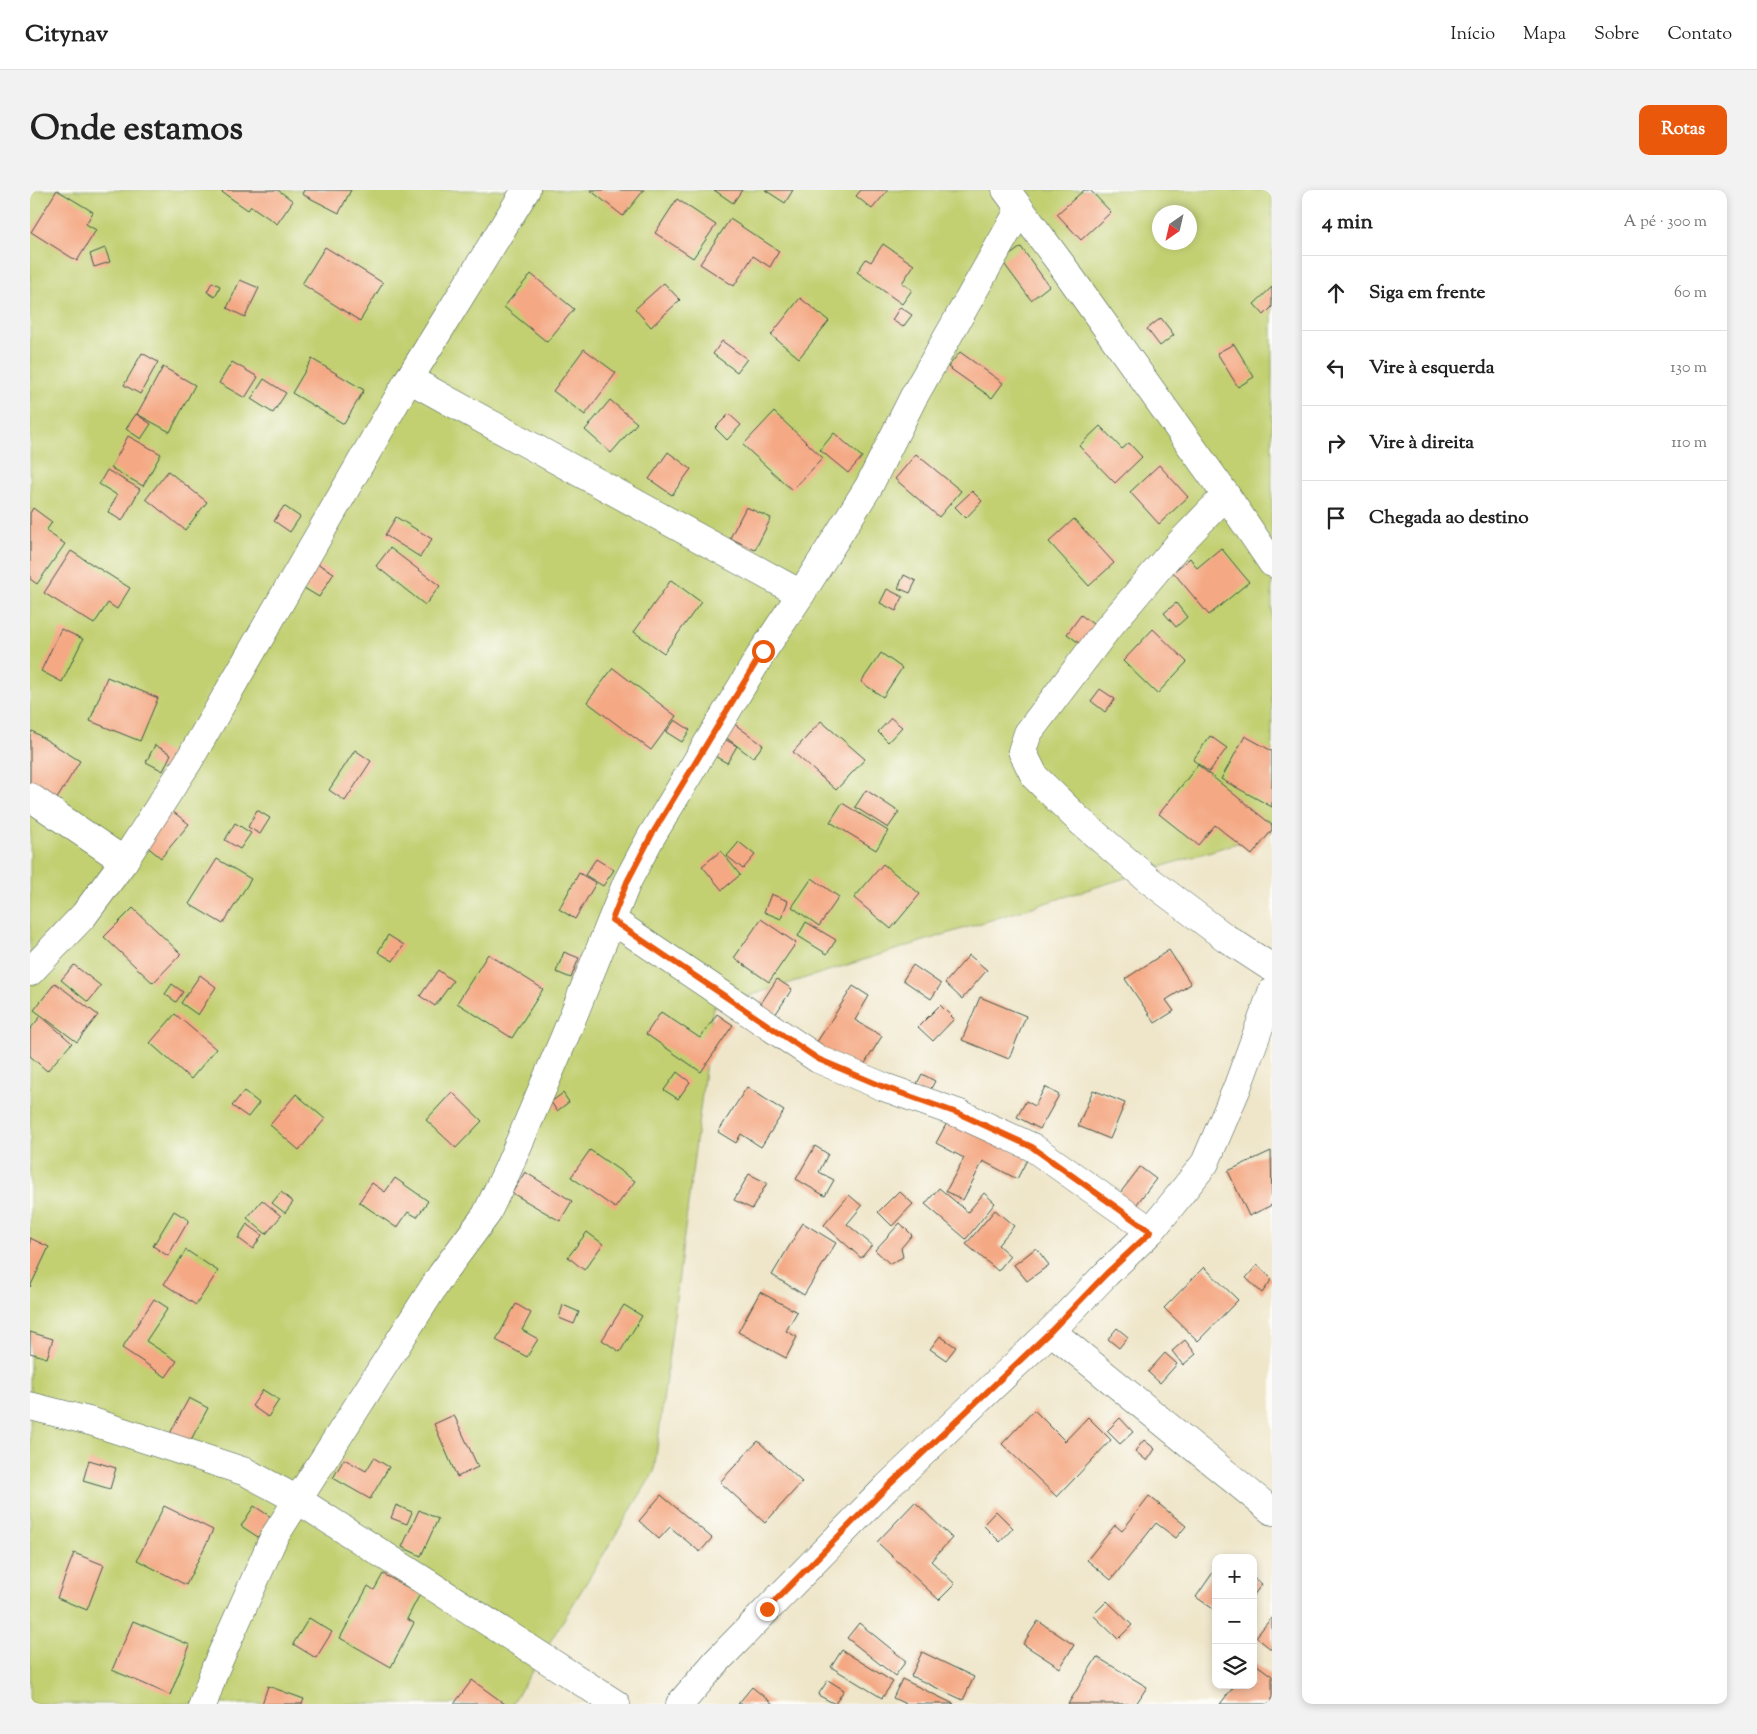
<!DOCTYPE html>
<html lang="pt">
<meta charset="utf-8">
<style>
body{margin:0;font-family:"Sorts Mill Goudy",serif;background:#f2f2f2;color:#222}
.controls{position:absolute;right:15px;bottom:15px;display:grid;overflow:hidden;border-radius:10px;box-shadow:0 2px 8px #0003}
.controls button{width:45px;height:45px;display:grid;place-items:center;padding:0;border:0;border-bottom:1px solid #e0e0e0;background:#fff;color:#222;font:25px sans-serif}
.compass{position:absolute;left:1122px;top:15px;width:45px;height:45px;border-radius:50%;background:#fff;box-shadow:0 2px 8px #0003;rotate:214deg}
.stop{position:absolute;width:15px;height:15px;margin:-11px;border:4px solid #ea580c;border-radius:50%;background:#fff}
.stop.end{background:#ea580c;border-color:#fff;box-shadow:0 1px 5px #0008}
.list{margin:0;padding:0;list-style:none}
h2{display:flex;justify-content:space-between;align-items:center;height:65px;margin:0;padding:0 20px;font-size:21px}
h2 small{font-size:16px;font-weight:400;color:#767676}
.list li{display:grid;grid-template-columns:32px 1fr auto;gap:15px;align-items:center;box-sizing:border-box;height:75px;padding:0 20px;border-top:1px solid #e0e0e0}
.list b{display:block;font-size:19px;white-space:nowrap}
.list em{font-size:16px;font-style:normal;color:#767676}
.icon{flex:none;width:28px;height:28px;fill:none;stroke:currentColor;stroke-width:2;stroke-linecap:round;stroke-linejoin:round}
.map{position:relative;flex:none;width:1242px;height:1514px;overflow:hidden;border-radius:10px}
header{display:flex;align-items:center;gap:30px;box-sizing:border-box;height:70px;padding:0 25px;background:#fff;border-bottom:1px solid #e0e0e0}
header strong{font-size:24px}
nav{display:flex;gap:28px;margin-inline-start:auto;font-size:18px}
.intro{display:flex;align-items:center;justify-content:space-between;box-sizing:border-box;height:120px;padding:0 30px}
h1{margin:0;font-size:35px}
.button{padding:12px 22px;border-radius:10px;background:#ea580c;color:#fff;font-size:18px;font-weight:700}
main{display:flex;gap:30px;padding:0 30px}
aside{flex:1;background:#fff;border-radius:10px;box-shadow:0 2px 8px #0003}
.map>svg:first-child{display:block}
.green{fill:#c2d072;stroke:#708653;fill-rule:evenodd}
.building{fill:#f4a984}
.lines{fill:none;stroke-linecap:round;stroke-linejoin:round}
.minor-casing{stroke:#3e564a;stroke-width:29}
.minor{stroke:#fff;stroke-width:28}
.route{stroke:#ea580c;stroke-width:6}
</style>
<header>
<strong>Citynav</strong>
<nav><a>Início</a><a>Mapa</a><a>Sobre</a><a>Contato</a></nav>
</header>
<div class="intro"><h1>Onde estamos</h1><a class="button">Rotas</a></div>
<main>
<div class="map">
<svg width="1242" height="1514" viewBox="0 0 1242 1514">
<rect width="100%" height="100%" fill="#fdfcf7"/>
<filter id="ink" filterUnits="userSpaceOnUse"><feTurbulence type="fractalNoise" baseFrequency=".02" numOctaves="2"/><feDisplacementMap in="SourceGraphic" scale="10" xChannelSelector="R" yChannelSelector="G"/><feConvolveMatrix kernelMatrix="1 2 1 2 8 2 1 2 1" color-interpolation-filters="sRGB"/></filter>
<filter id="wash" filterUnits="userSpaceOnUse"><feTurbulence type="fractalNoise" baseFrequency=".0096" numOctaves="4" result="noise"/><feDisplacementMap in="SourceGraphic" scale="20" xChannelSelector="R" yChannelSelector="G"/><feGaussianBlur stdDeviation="1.12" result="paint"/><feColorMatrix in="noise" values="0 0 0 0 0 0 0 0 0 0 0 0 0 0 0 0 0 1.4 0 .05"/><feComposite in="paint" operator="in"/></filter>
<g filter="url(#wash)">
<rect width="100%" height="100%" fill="#efe6ca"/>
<path class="green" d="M0 0H1242V642L683 817 624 1282 482 1514H0ZM1130 22H1160V52H1130Z"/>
<g id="blocks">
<g class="building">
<polygon points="27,0 63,22 56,34 66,40 47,71 1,42"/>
<polygon points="189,0 248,0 263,11 247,34 221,16 218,20"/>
<polygon points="274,0 321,0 309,23 272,4"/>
<polygon points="560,0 614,0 593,26"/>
<polygon points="684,0 712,0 703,13"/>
<polygon points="735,0 763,0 755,13"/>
<polygon points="831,0 858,0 842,19 826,6"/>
<polygon points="1054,0 1060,0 1081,22 1051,50 1027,24"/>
<polygon points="647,9 686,35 663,68 625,43"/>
<polygon points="700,29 749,61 740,77 723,66 704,96 670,74"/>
<polygon points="853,54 884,75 872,93 882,100 872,114 827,82 836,69 841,72"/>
<polygon points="295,57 353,93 330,131 272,94"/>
<polygon points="991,57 1019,96 1001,110 972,71"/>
<polygon points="75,58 80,72 64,77 60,64"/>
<polygon points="501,84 544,119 517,152 474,117"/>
<polygon points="210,90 229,98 215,127 197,118"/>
<polygon points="182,92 190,96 185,107 177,102"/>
<polygon points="634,93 650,110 621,137 605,119"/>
<polygon points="1242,97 1242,117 1234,125 1224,114"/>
<polygon points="770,108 799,131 769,168 741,145"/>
<polygon points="870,117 882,125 873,137 862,130"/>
<polygon points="1131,128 1144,145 1130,156 1117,139"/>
<polygon points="692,151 717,169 707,182 683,164"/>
<polygon points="1204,154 1224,187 1208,197 1187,163"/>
<polygon points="554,159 586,183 555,225 523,201"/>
<polygon points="930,162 973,193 962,208 918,177"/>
<polygon points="112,163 128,172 110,204 94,195"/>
<polygon points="282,169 334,200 314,234 262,203"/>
<polygon points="202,172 228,187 215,208 189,193"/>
<polygon points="133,177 165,195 140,242 107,224"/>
<polygon points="234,189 256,203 243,223 221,209"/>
<polygon points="580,210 607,233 581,263 555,240"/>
<polygon points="744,222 793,268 762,300 713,255"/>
<polygon points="106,224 121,234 111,249 96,239"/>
<polygon points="699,224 711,235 697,250 685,238"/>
<polygon points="1070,236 1092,259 1099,253 1112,267 1085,293 1049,256"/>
<polygon points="804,243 832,267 818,283 790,260"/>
<polygon points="98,246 131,264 113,296 81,278"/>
<polygon points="638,262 661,279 642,305 619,289"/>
<polygon points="886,264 931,301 909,327 865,289"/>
<polygon points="1129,275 1158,307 1129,334 1100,302"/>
<polygon points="77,280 110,299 92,331 78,322 87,305 69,294"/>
<polygon points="138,281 177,312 155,340 116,309"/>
<polygon points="942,301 952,311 936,328 925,317"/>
<polygon points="254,316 270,327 260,342 244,331"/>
<polygon points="716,317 741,328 725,360 700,348"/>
<polygon points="3,318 22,332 16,341 35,354 7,394 0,389 0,323"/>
<polygon points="366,327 402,349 390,367 355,345"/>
<polygon points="1044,329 1084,373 1059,396 1019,352"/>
<polygon points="360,358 410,396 395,415 346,376"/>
<polygon points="1191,358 1219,392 1179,425 1143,382 1160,368 1167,378"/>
<polygon points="41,361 100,398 87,419 78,413 64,434 14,403"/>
<polygon points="288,374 304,383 289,407 274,398"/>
<polygon points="874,385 886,391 880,403 868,398"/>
<polygon points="641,390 671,412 634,463 604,442"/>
<polygon points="857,399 873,407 866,421 850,413"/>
<polygon points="1146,413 1157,427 1146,437 1134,423"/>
<polygon points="1051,425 1067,437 1053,456 1037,444"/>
<polygon points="31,439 53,449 32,492 11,481"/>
<polygon points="1123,439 1157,472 1127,504 1093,471"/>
<polygon points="851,463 872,478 853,507 831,492"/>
<polygon points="583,478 646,526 621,560 557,512"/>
<polygon points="77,487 128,508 110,551 60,531"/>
<polygon points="1070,499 1085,509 1075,522 1061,511"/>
<polygon points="861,528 872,537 858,552 848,542"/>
<polygon points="645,530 660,540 652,552 636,542"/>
<polygon points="791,531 835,569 806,600 763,562"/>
<polygon points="703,533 733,555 723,568 694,546"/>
<polygon points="2,541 50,571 25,612 0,597 0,544"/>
<polygon points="1180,546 1197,558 1179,582 1163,570"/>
<polygon points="1215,546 1242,561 1242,617 1191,589"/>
<polygon points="691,547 707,556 697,573 681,564"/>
<polygon points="125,555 141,564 133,581 116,572"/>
<polygon points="325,560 341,571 315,611 299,600"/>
<polygon points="1168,575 1242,635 1242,640 1222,665 1185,635 1168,655 1129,624"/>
<polygon points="836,600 869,622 858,638 825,617"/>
<polygon points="812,613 858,641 846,660 800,632"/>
<polygon points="227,620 240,628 230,644 218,637"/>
<polygon points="142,621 159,634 131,668 115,655"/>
<polygon points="205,633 221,643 210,659 195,650"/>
<polygon points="709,652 725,665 713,679 697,666"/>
<polygon points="691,661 710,685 692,700 672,676"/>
<polygon points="187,669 221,689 193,734 159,714"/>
<polygon points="566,669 584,680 573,696 555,685"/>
<polygon points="853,674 890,704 861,739 824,708"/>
<polygon points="549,683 566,693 545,729 529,719"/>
<polygon points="782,688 809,707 789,736 762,717"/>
<polygon points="741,704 758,711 751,729 734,722"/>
<polygon points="103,718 151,764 123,793 74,747"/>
<polygon points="731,729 766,753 739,792 704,768"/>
<polygon points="776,732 806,750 797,764 768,746"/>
<polygon points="358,745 374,755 363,771 348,762"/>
<polygon points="1139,760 1161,794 1136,810 1144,821 1125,833 1095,789"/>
<polygon points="534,762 549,768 541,788 526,782"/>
<polygon points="458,764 513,799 482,848 427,813"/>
<polygon points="939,765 957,780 932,809 915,793"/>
<polygon points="44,775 71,796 58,812 31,790"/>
<polygon points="883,775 911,794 901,809 873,790"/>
<polygon points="408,780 423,791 405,816 390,806"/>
<polygon points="170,785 186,797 168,825 151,813"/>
<polygon points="747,789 762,799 743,828 728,818"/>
<polygon points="25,793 68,825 47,852 4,820"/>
<polygon points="142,794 153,802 146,812 135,804"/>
<polygon points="823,796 839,806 825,830 852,846 829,883 785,855"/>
<polygon points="950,807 996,826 979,869 932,850"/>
<polygon points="910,815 924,829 903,851 888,837"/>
<polygon points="631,822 670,848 687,824 703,835 671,882 616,844"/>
<polygon points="145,824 186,859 161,889 120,853"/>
<polygon points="11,826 42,853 17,881 0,866 0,839"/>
<polygon points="647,882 660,892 648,909 634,900"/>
<polygon points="892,884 905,891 897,906 884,899"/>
<polygon points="717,897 754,921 731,957 711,944 706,953 688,942"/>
<polygon points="1015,897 1029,905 1010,939 987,927 996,911 1005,916"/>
<polygon points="1063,900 1095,913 1080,949 1048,936"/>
<polygon points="214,901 229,913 218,927 202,916"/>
<polygon points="422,902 452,931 426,958 396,930"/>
<polygon points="533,903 539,912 527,921 521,912"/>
<polygon points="266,904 295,929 269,960 240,935"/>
<polygon points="920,927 998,968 987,989 953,971 933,1010 916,1001 934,968 906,953"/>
<polygon points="785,956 798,964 789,982 804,990 795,1006 766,989"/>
<polygon points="560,960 605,991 585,1018 541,987"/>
<polygon points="1241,961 1242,1015 1219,1026 1198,981"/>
<polygon points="1110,977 1126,989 1103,1019 1087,1007"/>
<polygon points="495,982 542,1011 530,1031 482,1003"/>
<polygon points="719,984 737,993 722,1019 704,1010"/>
<polygon points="365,988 398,1011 387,1027 378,1022 367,1038 329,1012 342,993 355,1002"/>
<polygon points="909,998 938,1022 954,1003 965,1013 936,1049 895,1014"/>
<polygon points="869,1001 883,1014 862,1036 848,1022"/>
<polygon points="251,1002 263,1012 255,1023 242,1013"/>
<polygon points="819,1005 832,1016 817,1034 842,1055 831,1068 794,1035"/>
<polygon points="232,1010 251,1026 236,1044 217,1028"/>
<polygon points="965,1020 984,1036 968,1055 980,1066 968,1081 936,1054"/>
<polygon points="144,1021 159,1030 138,1066 123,1056"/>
<polygon points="773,1033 806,1053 774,1105 742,1085"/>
<polygon points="870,1033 882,1045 871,1058 873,1067 860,1074 845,1060"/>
<polygon points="217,1034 232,1045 223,1059 208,1048"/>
<polygon points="557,1042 573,1054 554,1080 538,1067"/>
<polygon points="0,1048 19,1057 0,1097"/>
<polygon points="1006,1058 1019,1075 997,1091 984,1075"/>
<polygon points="156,1060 188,1081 166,1115 134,1094"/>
<polygon points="1227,1075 1242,1089 1232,1103 1216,1088"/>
<polygon points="1174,1077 1208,1110 1168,1151 1134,1118"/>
<polygon points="730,1102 767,1122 756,1141 767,1147 756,1168 708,1142"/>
<polygon points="124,1109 138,1118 116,1151 147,1171 136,1187 92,1158"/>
<polygon points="486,1114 501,1123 492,1140 508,1149 497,1167 466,1150"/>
<polygon points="533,1115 549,1122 544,1134 529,1128"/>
<polygon points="594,1115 612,1126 590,1162 572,1150"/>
<polygon points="1087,1138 1098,1147 1089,1158 1078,1149"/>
<polygon points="0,1142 23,1149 17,1168 0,1163"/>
<polygon points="910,1146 926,1157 916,1170 900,1159"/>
<polygon points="1155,1150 1166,1164 1153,1175 1142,1161"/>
<polygon points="1135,1163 1147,1174 1130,1193 1118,1182"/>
<polygon points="233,1200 249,1210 238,1227 222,1216"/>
<polygon points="159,1208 178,1218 156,1259 137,1249"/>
<polygon points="1004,1220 1035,1251 1058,1227 1081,1250 1027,1307 972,1254"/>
<polygon points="424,1225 448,1277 427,1287 404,1234"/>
<polygon points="1090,1228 1103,1242 1090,1254 1077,1241"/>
<polygon points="1114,1250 1125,1259 1117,1271 1105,1261"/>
<polygon points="728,1251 772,1292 735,1333 690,1292"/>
<polygon points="344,1268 359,1277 340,1309 303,1288 314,1269 336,1281"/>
<polygon points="59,1270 86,1278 80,1299 53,1291"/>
<polygon points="631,1305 682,1348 670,1362 640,1337 629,1349 609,1331"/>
<polygon points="1119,1306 1156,1336 1146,1348 1126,1333 1081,1390 1057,1370 1085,1335 1092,1341"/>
<polygon points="885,1312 922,1348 901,1371 925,1394 909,1410 847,1352"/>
<polygon points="366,1315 382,1322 377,1334 361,1328"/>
<polygon points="134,1316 183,1340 156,1395 107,1370"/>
<polygon points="224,1316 241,1327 228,1347 211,1336"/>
<polygon points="389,1320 408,1329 391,1366 372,1357"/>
<polygon points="966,1321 983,1338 970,1352 953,1335"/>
<polygon points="44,1363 74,1375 57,1420 27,1408"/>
<polygon points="1186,1378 1186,1421 1166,1407"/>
<polygon points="353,1384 390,1404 377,1429 384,1433 361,1477 310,1448 338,1396 344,1400"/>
<polygon points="1223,1388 1232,1394 1223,1406"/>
<polygon points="1077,1411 1102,1435 1088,1449 1063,1425"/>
<polygon points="1242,1427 1242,1460 1226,1447"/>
<polygon points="279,1428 302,1442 286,1468 263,1454"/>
<polygon points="103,1431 160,1455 140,1505 82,1480"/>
<polygon points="1008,1431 1044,1455 1030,1478 993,1454"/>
<polygon points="829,1433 876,1471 865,1486 817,1448"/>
<polygon points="812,1460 863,1492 852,1508 801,1477"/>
<polygon points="892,1462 944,1487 933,1510 881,1486"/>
<polygon points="1067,1467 1117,1497 1106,1514 1038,1514"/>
<polygon points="1223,1472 1242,1486 1242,1514 1190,1514 1205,1495 1223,1495"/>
<polygon points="872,1489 924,1514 876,1514 863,1508"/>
<polygon points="442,1490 475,1514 424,1514"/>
<polygon points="798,1490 814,1500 805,1514 788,1505"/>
<polygon points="238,1496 274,1509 272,1514 232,1514"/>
<polygon points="722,1497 743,1514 708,1514"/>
</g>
</g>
</g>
<g filter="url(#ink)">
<use href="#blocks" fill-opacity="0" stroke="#3e564a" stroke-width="1"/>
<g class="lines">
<g class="minor-casing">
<g id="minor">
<polyline points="976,0 1031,74 1196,305 1242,373"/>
<polyline points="379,189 771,404"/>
<polyline points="1196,305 1148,355 1077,439 998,543 992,561 1005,587 1050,631 1119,690 1196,748 1242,778"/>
<polyline points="0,607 94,671"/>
<polyline points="582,730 788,869 854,897 930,924 1002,957 1121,1041"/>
<polyline points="0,782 54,725 94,671 158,572 379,189 496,0"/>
<polyline points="1021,1141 1242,1321"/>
<polyline points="0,1216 63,1232 216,1282 268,1310 586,1514"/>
<polyline points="173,1514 185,1479 244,1347 412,1084 456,1025 477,981 535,846 597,692 621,647 733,461 771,404 839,296 883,208 990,19"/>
<polyline points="650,1514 686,1472 857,1297 1021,1141 1076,1084 1121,1041 1175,973 1207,898 1242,802"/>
</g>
</g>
<use href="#minor" class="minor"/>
</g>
</g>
<g class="lines" filter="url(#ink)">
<polyline class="route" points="733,461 621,646 597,692 582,730 788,869 854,897 930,924 1002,957 1121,1042 1076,1084 1021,1141 857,1297 737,1419"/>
</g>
</svg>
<div class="controls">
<button>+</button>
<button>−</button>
<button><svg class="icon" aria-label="layers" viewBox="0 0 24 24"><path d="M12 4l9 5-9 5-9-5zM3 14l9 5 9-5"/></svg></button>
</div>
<svg class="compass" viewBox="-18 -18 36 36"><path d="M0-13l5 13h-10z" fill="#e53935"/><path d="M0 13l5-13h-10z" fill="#767676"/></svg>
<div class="stop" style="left:733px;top:461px"></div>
<div class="stop end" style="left:737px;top:1419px"></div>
</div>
<aside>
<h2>4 min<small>A pé · 300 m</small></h2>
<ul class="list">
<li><svg class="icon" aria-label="ahead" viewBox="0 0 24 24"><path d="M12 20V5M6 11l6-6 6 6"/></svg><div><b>Siga em frente</b></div><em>60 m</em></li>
<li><svg class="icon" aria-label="left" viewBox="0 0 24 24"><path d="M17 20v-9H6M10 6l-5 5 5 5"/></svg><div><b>Vire à esquerda</b></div><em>130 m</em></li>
<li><svg class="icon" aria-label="right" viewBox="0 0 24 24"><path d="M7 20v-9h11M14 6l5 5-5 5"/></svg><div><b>Vire à direita</b></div><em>110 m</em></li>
<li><svg class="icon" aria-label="arrive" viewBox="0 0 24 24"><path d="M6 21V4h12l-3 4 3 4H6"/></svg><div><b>Chegada ao destino</b></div></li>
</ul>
</aside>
</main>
